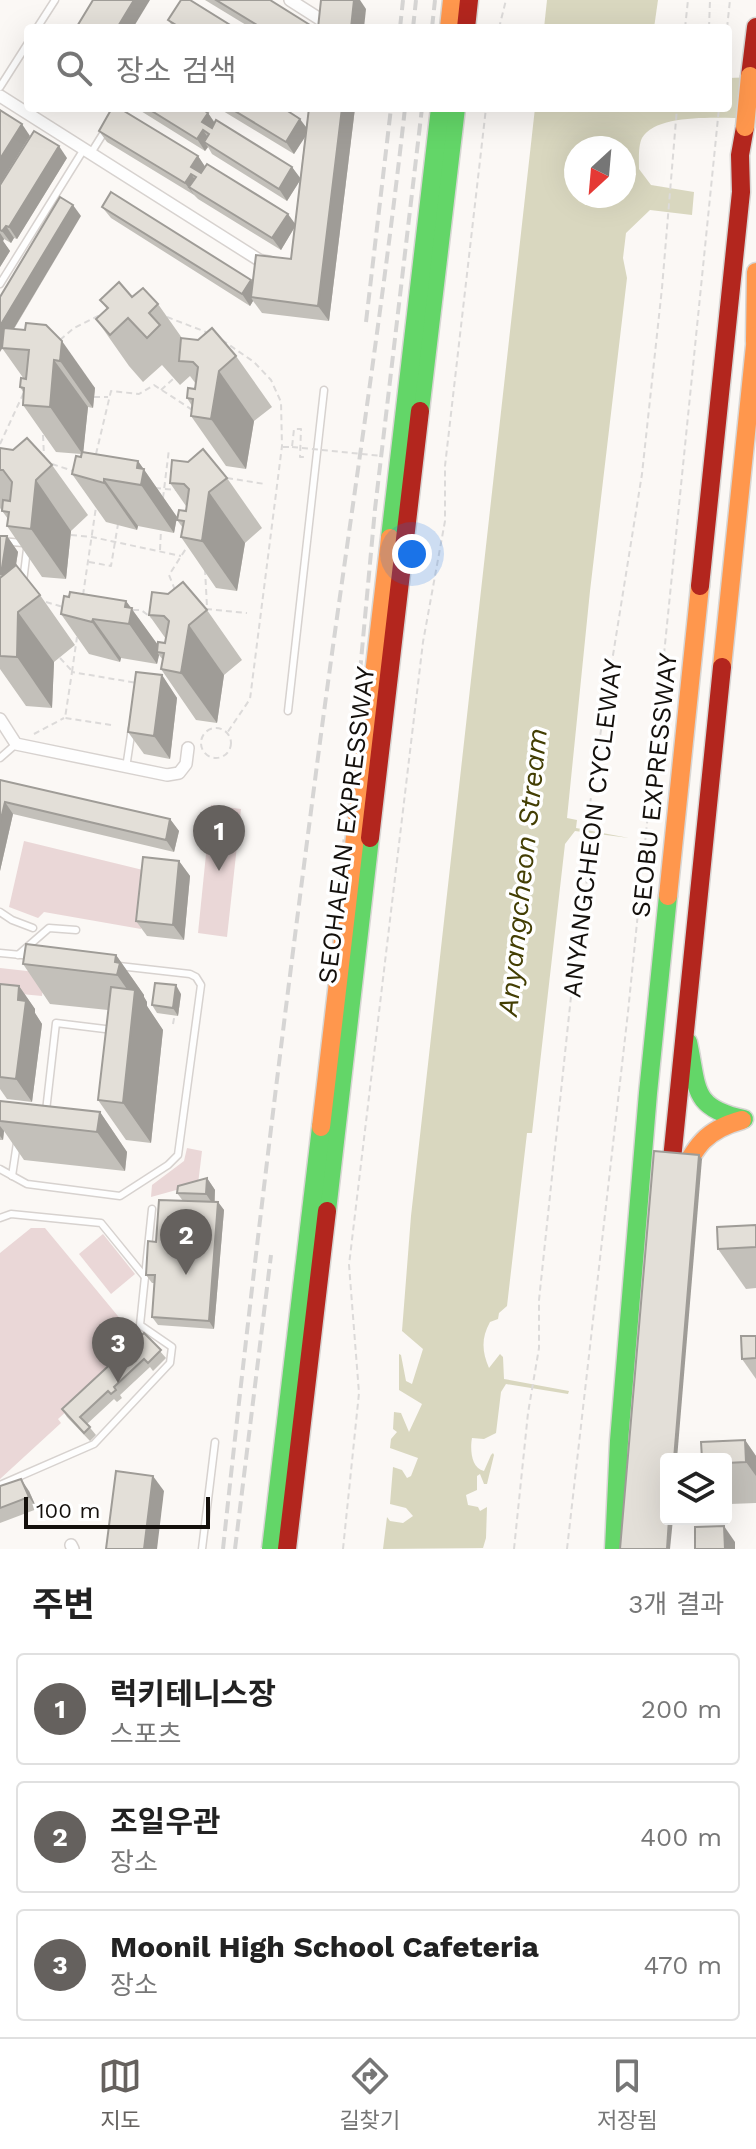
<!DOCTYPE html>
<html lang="ko">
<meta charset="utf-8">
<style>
body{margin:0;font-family:"Work Sans","Noto Sans KR",sans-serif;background:#f2f2f2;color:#222}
.controls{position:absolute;right:24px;bottom:24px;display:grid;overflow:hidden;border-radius:8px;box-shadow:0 8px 32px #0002}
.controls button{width:72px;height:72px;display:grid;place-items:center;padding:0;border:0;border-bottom:2px solid #e0e0e0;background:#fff;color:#222;font:40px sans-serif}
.compass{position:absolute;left:564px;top:136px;width:72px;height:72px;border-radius:50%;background:#fff;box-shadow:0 8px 32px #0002;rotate:206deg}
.scale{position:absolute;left:24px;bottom:20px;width:186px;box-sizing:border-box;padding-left:8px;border:4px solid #14100c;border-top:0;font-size:22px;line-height:28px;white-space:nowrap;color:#14100c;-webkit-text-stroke:6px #fff;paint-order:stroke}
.you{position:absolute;left:412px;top:554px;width:28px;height:28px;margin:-20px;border:6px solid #fff;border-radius:50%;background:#1a73e8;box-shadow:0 0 0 12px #1a73e833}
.badge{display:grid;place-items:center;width:52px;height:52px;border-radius:50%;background:#65615e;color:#fff;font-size:26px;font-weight:700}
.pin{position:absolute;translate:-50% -66px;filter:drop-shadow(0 2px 4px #0008)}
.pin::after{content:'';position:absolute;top:42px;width:28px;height:24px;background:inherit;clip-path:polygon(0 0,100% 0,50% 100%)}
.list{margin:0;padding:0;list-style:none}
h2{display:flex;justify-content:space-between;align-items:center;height:104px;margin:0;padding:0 32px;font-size:34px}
h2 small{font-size:26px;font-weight:400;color:#767676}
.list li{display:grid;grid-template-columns:52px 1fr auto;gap:24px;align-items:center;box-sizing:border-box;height:112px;margin:0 16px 16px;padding:0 16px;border:2px solid #e0e0e0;border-radius:8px}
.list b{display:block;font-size:30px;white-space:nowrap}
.list p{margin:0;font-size:26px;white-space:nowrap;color:#767676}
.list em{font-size:26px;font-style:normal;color:#767676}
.icon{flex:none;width:44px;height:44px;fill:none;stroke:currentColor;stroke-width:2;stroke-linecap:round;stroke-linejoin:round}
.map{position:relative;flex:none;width:756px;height:1549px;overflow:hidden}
.search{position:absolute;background:#fff;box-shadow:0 8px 32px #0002;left:24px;right:24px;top:24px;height:88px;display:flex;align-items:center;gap:20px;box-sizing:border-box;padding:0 28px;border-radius:8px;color:#767676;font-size:30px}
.sheet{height:488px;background:#fff}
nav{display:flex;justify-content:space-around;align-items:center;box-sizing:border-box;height:112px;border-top:2px solid #e0e0e0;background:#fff;font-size:22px;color:#767676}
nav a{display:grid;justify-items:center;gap:4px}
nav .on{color:#65615e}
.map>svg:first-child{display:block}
.green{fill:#ead7d7}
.water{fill:#d9d7bf;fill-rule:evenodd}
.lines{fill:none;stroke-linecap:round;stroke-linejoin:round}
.lane-casing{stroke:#d7d2cf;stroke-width:9}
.street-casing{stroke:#d7d2cf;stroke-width:14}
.fast-casing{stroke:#d8d6d4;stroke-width:21}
.slow-casing{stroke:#d8d6d4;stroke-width:21}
.jam-casing{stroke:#d8d6d4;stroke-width:21}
.path{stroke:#dcdad9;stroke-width:2;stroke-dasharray:6 4;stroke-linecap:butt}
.lane{stroke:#fefefe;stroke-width:6}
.street{stroke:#fefefe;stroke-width:11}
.fast{stroke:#63d668;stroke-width:18}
.slow{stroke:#ff974d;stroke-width:18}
.jam{stroke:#b3261e;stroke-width:18}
.rail{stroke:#d6d5d4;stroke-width:4;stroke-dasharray:12 6;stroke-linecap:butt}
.fast-bridge-casing{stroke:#d8d6d4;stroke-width:21;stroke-linecap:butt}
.slow-bridge-casing{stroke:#d8d6d4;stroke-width:21;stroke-linecap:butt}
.jam-bridge-casing{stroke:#d8d6d4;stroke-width:21;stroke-linecap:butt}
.path-bridge{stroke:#dcdad9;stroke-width:2;stroke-dasharray:6 4;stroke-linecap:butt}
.fast-bridge{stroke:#63d668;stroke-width:18}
.slow-bridge{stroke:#ff974d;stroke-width:18}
.jam-bridge{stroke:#b3261e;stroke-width:18}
.wall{fill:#c3c0ba}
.shaded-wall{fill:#9f9c97}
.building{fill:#e3dfd8;stroke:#9f9c97;stroke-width:2}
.labels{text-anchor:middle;stroke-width:7;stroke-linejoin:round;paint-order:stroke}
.street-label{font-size:26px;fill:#14100c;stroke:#fff}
.water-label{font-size:28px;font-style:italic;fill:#433e03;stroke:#fff}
</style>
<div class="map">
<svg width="756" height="1549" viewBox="0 0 756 1549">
<rect width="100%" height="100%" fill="#fbf8f5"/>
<g class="green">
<polygon points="211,805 241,809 227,937 198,933"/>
<polygon points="24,841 147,871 141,929 44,912 38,918 9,907"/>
<polygon points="0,968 45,973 42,996 0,992"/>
<polygon points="187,1148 202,1151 198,1184 151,1197 152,1185 184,1161"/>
<polygon points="31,1228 45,1228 127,1327 128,1355 58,1419 61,1423 0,1479 0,1253"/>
<polygon points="103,1234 135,1274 111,1294 79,1254"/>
</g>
<g class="water">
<polygon points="547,0 658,0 654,28 544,28"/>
<path d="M756 77V118C728 119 657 111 642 138 638 146 639 160 639 169L651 185 694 192 692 215 650 210 626 233 623 258 627 278 590 591 567 818 577 820 576 828 629 838 575 831 565 844 532 1133H527L507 1306 499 1313 498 1319 490 1322C481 1338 482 1352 489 1368L500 1354 503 1357 504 1379 569 1391 568 1394 506 1384 501 1392 496 1433 484 1439 472 1438C470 1449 471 1468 484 1471L491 1455 493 1453 494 1455 487 1484H484L480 1474 477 1476V1490L466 1495 468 1505 478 1507 480 1511 487 1507 486 1538 483 1548 383 1549 387 1517 390 1521 403 1523 413 1516 406 1508 390 1504 393 1467 402 1470 407 1478 411 1476 418 1458 390 1448 391 1439 397 1432 393 1429 394 1412 401 1413 409 1432 422 1404 399 1390V1354L401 1355 406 1381 412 1384 423 1349 402 1331 411 1216 535 108H728V78ZM576 148H624V196H576Z"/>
</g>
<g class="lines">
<g class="lane-casing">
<g id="lane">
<polyline points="37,28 55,0"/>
<polyline points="0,87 28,43"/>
<polyline points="91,153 106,129"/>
<polyline points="0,284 84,149"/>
<polyline points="0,541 23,543"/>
<polyline points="23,582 27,549"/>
<polyline points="288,711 324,390"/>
<polyline points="0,758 16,744"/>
<polyline points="126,768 132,728"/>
<polyline points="0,912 12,920 33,928"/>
<polyline points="0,953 32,956"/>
<polyline points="18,955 49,928 76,930"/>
<polyline points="46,1111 56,1023 113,1030"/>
<polyline points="0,1169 27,1184 120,1196 168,1165 178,1155 201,985 196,977 190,974 119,966"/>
<polyline points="12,1176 17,1143"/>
<polyline points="0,1218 11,1214 101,1223 145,1277"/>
<polyline points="0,1485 94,1444 170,1363 172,1347 140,1325 152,1209"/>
<polyline points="202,1549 215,1442"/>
</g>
</g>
<g class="street-casing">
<g id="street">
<polyline points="290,0 326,23 326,28"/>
<polyline points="0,96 259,260 269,262"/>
<polyline points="0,719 16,744 167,775 179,773 186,764 188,748"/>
<polyline points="71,1545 73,1549"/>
</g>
</g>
<g class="fast-casing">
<g id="fast">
<path d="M688 1042C698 1088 691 1108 744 1119"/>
<polyline points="614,1549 619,1441 648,1093 668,896"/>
</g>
</g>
<g class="slow-casing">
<g id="slow">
<polyline points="449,28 452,0"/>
<polyline points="755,341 756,272"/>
<polyline points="722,667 756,336"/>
<polyline points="668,896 700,586"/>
<path d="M679 1179C696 1146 705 1130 742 1120"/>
</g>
</g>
<g class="jam-casing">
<g id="jam">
<polyline points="466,28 469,0"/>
<polyline points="750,76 756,27"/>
<polyline points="700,586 741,192 740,155 745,127"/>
<polyline points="670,1179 722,667"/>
</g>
</g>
<g class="path">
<polyline points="499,28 506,0"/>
<polyline points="685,28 688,0"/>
<polyline points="709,28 710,0"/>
<polyline points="727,28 730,0"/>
<polyline points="167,317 206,332"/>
<polyline points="60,340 74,328 102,314"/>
<polyline points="222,340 254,362 271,380 281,402 282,446 250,699 227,733"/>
<polyline points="161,390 173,379"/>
<polyline points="94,397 108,397"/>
<polyline points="43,435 44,456"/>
<polyline points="0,444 25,390"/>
<polyline points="283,447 292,447 294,429 301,429 300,457 304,457"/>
<polyline points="96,454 111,391 139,394 154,385 194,411"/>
<polyline points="52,464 73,471"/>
<polyline points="227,478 265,484"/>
<polyline points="155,488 176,490"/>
<polyline points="163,498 169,449"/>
<polyline points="71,535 92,537 181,556"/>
<polyline points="160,550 161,530"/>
<polyline points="89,562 111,566 118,524"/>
<polyline points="205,569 207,607"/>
<polyline points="175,590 169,575 187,547"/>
<polyline points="83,595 96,507"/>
<polyline points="46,602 63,607"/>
<polyline points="206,609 247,613"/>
<polyline points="133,610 141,610 152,618"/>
<polyline points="60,658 72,671"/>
<polyline points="72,672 77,637"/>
<polyline points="111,725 65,718 72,672 137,683"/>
<circle cx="216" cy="743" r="15"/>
<polyline points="34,734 64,718"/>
<polyline points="173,1024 175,1013"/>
<polyline points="343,1549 359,1393 349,1265 423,642 445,521 445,466 486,108"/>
<polyline points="514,1549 528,1413 539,1348 539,1300 576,949 587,892 585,847 593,780 642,474 662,288 677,108"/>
<polyline points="567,1549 628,1012 719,108"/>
</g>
<use href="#lane" class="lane"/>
<use href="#street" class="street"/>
<use href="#fast" class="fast"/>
<use href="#slow" class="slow"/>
<use href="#jam" class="jam"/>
<g class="rail">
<polyline points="400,28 403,0"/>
<polyline points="413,28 416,0"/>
<polyline points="432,28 435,0"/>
<polyline points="366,322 391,108"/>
<path d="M223 1549C250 1295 281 1041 314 788 343 561 380 335 405 108"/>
<polyline points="235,1549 271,1255"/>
<polyline points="265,1549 324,1062 375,509 422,108"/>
</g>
<g class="fast-bridge-casing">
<g id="fast-bridge">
<polyline points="420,411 456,108"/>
<polyline points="390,538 440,108"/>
<polyline points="327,1211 370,838"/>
<polyline points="271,1549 321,1127"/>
</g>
</g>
<g class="slow-bridge-casing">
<g id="slow-bridge">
<polyline points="745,127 750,76"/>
<polyline points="321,1127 390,538"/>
</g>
</g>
<g class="jam-bridge-casing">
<g id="jam-bridge">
<polyline points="370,838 420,411"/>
<polyline points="287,1549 327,1211"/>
</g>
</g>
<polyline class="path-bridge" points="292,447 382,456"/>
<use href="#fast-bridge" class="fast-bridge"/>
<use href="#slow-bridge" class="slow-bridge"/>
<use href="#jam-bridge" class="jam-bridge"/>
</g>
<g class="wall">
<polygon points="205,0 270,0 312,28 251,28"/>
<polygon points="168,20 235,28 174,28"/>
<polygon points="136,108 200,108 208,113 215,123 292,167 300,179 305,136 294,154 223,111 221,108 283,108 306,127 309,108 355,108 329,321 262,313 253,301 250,306 111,218 102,207 252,282 291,259 294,228 281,250 198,199 194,195 107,142 99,131 198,156 205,167 295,224 300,180 287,201 212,154 208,147 205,151"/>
<polygon points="67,158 17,239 14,238 11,243 4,239 3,241 10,251 0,267 0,185"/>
<polygon points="81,216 14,329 25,330 95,388 93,408 88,407 83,452 138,461 177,517 174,533 138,526 137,530 106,522 72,474 81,454 56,452 23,405 24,393 20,387 24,379 2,348 0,352"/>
<polygon points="132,297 158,304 182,338 236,356 272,407 254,421 246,469 226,466 191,416 192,406 187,398 195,389 196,384 190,376 180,385 162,365 143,382 129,366 96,319 107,309 100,300"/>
<polygon points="0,448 52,465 88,515 71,531 66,579 42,577 7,526 8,519 0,508"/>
<polygon points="227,478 262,528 245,543 237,591 216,588 181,537 183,528 177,520 186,511 186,506 170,483"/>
<polygon points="0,536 7,536 18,552 16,565 40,595 75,645 54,662 52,708 26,706 0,669"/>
<polygon points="126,601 158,645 165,643 166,639 149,615 207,610 242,660 224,675 217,723 196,720 161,669 163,660 159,655 157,664 121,658 120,662 89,654 61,614"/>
<polygon points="162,675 177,698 170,759 144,754 128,732"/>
<polygon points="0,780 170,819 179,831 174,852 13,814 0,871"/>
<polygon points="179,861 190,876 184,940 147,936 136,921"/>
<polygon points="116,955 144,995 144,997 147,1002 147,1006 163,1030 151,1143 126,1140 98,1100 108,1010 50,1004 23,964"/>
<polygon points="0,984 19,986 35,1009 35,1013 42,1024 32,1102 7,1099 0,1089"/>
<polygon points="181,994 178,1016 157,1013 152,1005"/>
<polygon points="0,1101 100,1112 127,1152 125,1171 24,1160 4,1131 3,1140 0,1140"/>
<polygon points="207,1178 215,1190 215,1202 218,1202 224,1210 214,1329 158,1325 152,1317 155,1283 152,1283 146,1275 156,1242 183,1201 177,1193"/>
<polygon points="756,1225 756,1288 746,1289 718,1249"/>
<polygon points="144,1333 166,1358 153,1371 150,1367 120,1395 122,1398 117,1402 114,1399 87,1424 96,1435 90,1441 67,1417 62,1409"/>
<polygon points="756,1336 756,1379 742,1359"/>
<polygon points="745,1440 756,1456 756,1503 730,1504 726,1498 726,1459"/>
<polygon points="0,1486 29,1491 37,1509 0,1523"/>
</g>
<g class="shaded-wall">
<polygon points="134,0 150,0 133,28 117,28"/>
<polygon points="354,0 360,0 366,9 364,28 351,28"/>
<polygon points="342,108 355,108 329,321 318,306"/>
<polygon points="208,113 216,125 210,134 202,122"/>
<polygon points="300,119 309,131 294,154 286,142"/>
<polygon points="22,124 30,136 0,184 0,159"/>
<polygon points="203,130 211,142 204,142 208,147 205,151 197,139"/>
<polygon points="59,146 67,158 17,239 9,227"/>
<polygon points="198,156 206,168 200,179 191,167"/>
<polygon points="292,167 301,179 287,201 279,189"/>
<polygon points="191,174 200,186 189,187 194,195 185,183"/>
<polygon points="73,205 81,216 0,352 0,326"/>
<polygon points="288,214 296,225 281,250 272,238"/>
<polygon points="6,226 14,238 11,243 2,231"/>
<polygon points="0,233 4,239 3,241 10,251 0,267"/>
<polygon points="251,280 259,292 251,297 253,301 250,306 242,294"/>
<polygon points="62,341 95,388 93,408 60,361"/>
<polygon points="54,360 88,407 83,455 50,407"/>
<polygon points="219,371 254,421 246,469 211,419"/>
<polygon points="138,461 177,517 174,533 141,485 137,468"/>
<polygon points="104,479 138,526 137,530 104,483"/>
<polygon points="36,480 71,531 66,579 31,529"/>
<polygon points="209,492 245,543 237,591 202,541"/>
<polygon points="7,536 18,552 12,589 1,574"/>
<polygon points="126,601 160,648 157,652 159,655 157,664 129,624 125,607"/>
<polygon points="18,612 54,662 52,708 17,657"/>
<polygon points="93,619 121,658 120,662 92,622"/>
<polygon points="189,625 224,675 217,723 181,673"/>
<polygon points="162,675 177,698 170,759 154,736"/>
<polygon points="5,802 13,814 0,871 0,823"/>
<polygon points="170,819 179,831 174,852 166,840"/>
<polygon points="179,861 190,876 184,940 173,925"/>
<polygon points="116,955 144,995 144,997 147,1002 147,1006 163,1030 151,1143 123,1103 134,999 117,975 115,962"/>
<polygon points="176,985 181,994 178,1016 173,1008"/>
<polygon points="19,986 35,1009 35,1013 42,1024 32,1102 16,1079 18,1000"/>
<polygon points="100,1112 127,1152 125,1171 97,1132"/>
<polygon points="0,1126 4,1131 3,1140 0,1136"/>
<polygon points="699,1155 702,1159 677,1459 674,1459"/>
<polygon points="207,1178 215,1190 214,1206 206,1194"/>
<polygon points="218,1202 224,1210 214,1329 209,1321"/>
<polygon points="745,1440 756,1456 756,1476 746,1462"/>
<polygon points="153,1476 164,1491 157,1549 144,1549"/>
<polygon points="21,1479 29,1491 37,1509 29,1497"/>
<polygon points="669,1519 673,1519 670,1549 667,1549"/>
<polygon points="724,1526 735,1542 735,1549 725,1549"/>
</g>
<g class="building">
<polygon points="93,0 134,0 117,28 76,28"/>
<polygon points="181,0 190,0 235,28 181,28 168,20"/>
<polygon points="216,0 270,0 310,25 308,28 262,28"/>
<polygon points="321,0 354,0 351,28 318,28"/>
<polygon points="112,108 119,108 198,156 191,167 201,173 207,164 288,214 272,238 189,187 196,177 191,174 185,183 99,131"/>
<polygon points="147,108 200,108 208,113 202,122 212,128 216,120 292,167 279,189 204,142 209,134 203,130 197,139"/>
<polygon points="230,108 283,108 300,119 286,142"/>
<polygon points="309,108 342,108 318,306 251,297 256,255 291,259"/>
<polygon points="0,110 22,124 0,159"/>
<polygon points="34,131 59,146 9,227 6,226 2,231 0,230 0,185"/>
<polygon points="111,192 251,280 242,294 102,207"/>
<polygon points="60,197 73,205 0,326 0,297"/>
<polygon points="119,282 132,297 143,288 158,304 149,313 160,325 147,338 128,318 110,335 96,319 108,308 100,300"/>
<polygon points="26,323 46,325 62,341 60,361 54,360 50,407 23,405 24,388 20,387 21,378 26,379 29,350 2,348 4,328 25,330"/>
<polygon points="212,328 236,356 219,371 211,419 191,416 193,399 187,398 188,388 195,389 198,367 193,362 179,361 181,338 198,340"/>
<polygon points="27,438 52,465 36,480 31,529 7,526 9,512 2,511 3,500 10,501 12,482 3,470 0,470 0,448 13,450"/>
<polygon points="203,449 227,478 209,492 202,541 181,537 184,521 177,520 179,510 186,511 189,489 184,484 170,483 172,460 188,462"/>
<polygon points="82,452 138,461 137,468 144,469 141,485 104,479 104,483 72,474 76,456 81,457"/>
<polygon points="0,536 7,536 1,574 0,574"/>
<polygon points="16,565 40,595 18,612 17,657 0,656 0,578"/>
<polygon points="183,582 207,610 189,625 181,673 161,669 164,653 157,652 158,642 165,643 169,621 164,616 149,615 152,592 168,594"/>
<polygon points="70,592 126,601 125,607 132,608 129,624 93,619 92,622 61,614 64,596 69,597"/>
<polygon points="136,672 162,675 154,736 128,732"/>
<polygon points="0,780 170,819 166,840 5,802 0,823"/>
<polygon points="143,857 179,861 173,925 136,921"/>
<polygon points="26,944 116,955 115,962 120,963 117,975 23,964"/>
<polygon points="155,983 176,985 173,1008 152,1005"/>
<polygon points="0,984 19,986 18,1000 26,1001 16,1079 0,1077"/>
<polygon points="111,987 135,990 123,1103 98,1100"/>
<polygon points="0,1101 100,1112 97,1132 0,1121"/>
<polygon points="654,1151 699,1155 674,1459 666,1459 666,1519 669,1519 667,1549 620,1549"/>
<polygon points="207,1178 206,1194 177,1193 178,1186"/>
<polygon points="159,1200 218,1202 209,1321 152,1317 155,1275 146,1275 148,1241 156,1242"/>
<polygon points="756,1225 756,1247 718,1249 717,1227"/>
<polygon points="144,1333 161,1350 148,1363 144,1359 114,1387 116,1390 111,1394 108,1391 80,1417 90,1427 84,1433 62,1409"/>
<polygon points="741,1336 756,1336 756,1358 742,1359"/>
<polygon points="745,1440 746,1462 726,1463 726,1459 702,1459 701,1442"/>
<polygon points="116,1471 153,1476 144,1549 106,1549"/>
<polygon points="21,1479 29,1497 0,1508 0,1486"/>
<polygon points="724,1526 725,1549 695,1549 695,1527"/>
</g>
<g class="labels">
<g class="street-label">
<text transform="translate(654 785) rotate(-84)" y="9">SEOBU EXPRESSWAY</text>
<text transform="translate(346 825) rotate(-83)" y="9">SEOHAEAN EXPRESSWAY</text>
<text transform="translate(592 828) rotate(-83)" y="9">ANYANGCHEON CYCLEWAY</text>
</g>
<g class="water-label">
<text transform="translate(522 872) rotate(-84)" y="10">Anyangcheon Stream</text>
</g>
</g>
</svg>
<div class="controls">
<button><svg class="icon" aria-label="layers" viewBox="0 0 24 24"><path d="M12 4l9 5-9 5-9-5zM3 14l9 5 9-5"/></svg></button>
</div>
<svg class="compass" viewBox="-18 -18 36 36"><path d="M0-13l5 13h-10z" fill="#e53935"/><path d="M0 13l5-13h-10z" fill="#767676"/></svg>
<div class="scale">100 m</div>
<div class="you"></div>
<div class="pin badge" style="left:219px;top:871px">1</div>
<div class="pin badge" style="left:186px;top:1275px">2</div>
<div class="pin badge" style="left:118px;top:1383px">3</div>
<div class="search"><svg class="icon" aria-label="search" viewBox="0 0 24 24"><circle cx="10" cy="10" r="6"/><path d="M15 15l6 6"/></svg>장소 검색</div>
</div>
<section class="sheet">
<h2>주변<small>3개 결과</small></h2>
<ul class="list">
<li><span class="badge">1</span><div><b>럭키테니스장</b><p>스포츠</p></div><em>200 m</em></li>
<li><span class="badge">2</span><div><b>조일우관</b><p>장소</p></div><em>400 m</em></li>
<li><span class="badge">3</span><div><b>Moonil High School Cafeteria</b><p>장소</p></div><em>470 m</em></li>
</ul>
</section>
<nav>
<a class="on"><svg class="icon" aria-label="map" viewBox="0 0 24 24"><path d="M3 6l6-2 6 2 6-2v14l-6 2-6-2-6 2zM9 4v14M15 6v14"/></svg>지도</a>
<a><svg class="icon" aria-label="directions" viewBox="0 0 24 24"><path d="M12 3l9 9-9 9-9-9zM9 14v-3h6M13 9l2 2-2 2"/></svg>길찾기</a>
<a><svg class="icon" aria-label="saved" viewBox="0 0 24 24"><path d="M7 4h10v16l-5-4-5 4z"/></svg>저장됨</a>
</nav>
